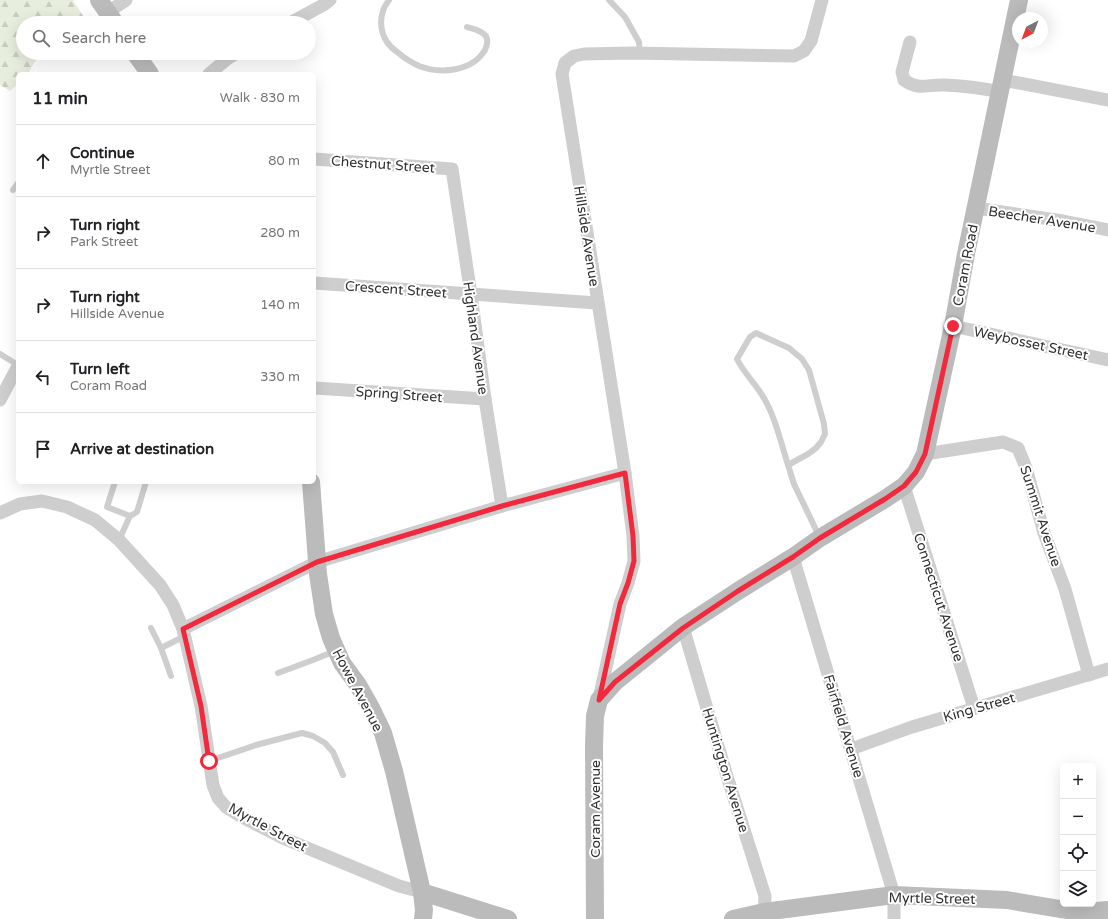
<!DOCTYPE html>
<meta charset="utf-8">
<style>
body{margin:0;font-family:"Varela Round",sans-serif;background:#f6f6f6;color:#202124}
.controls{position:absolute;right:12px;bottom:12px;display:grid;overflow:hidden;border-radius:6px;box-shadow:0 4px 16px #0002}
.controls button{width:36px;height:36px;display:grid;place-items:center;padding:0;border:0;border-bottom:1px solid #e0e0e0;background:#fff;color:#202124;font:20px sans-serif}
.compass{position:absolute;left:1012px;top:12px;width:36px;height:36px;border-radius:50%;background:#fff;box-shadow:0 4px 16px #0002;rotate:221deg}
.stop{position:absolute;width:12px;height:12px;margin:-9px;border:3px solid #f2293c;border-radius:50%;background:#fff}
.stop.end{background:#f2293c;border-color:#fff;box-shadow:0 1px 4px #0008}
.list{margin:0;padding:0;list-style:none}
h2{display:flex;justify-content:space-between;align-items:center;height:52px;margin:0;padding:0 16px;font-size:17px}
h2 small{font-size:13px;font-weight:400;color:#757577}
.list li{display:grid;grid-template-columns:26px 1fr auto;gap:12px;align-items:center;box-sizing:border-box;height:72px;padding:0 16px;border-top:1px solid #e0e0e0}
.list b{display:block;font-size:15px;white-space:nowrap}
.list p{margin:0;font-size:13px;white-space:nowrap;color:#757577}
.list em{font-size:13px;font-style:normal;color:#757577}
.icon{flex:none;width:22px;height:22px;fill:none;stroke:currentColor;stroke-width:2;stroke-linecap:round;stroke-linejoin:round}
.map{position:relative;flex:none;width:1108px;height:919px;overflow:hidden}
.search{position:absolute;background:#fff;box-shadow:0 4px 16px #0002;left:16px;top:16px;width:300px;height:44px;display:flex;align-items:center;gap:10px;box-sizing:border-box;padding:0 14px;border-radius:22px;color:#757577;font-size:15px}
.panel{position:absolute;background:#fff;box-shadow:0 4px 16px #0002;left:16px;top:72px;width:300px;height:412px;border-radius:6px}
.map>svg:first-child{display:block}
.forest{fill:url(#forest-firs)}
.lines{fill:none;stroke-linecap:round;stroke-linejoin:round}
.lane{stroke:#cecece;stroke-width:6}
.street{stroke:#cecece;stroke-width:13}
.secondary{stroke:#bbb;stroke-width:18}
.route{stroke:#f2293c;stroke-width:5}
.labels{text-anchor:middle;stroke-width:4;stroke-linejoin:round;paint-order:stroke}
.street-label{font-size:14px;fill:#313131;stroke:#fff}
</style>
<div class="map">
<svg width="1108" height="919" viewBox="0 0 1108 919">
<defs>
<pattern id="forest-firs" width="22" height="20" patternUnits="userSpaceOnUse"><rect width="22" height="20" fill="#e7eede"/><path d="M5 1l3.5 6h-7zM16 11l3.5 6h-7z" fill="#c7cdbf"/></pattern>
</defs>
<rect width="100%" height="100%" fill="#fff"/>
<polygon class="forest" points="0,0 73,0 85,19 81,23 23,23 23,53 43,53 34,63 28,74 18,74 18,84 10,91 0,85"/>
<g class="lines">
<g class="lane">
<path d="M389 0C387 3 384 7 383 11 378 26 383 42 396 51 403 57 410 62 419 66 440 74 472 72 485 50 487 46 488 40 486 36 481 30 473 29 467 27"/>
<polyline points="609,0 625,17 639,42 640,53"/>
<polyline points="13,190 18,183"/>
<polyline points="0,354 18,365"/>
<path d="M788 465C781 443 775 415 762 395 754 382 744 373 737 359L750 337 756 333 789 348 802 359 809 370 824 424 825 434 821 442 816 448 808 454 788 465 794 484 819 536"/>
<polyline points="115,482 107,507 130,516"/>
<polyline points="119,540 130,516 137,512 146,482"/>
<polyline points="151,628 161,648 185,636"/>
<polyline points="161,648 171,676"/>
<polyline points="278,673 313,660 335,651"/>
<polyline points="209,761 256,745 302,733 313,736 325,743 333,752 343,775"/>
</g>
<g class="street">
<polyline points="108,12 126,0"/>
<polyline points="290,23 325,4 330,0"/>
<path d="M910 42 902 72 904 80C919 91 928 84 945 85 964 86 982 88 1000 92"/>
<polyline points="209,74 227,59 237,53"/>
<polyline points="1003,80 1108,100"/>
<polyline points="314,159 452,169 471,295 485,399 502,506"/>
<polyline points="976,208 1063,221 1108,230"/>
<polyline points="314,283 597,303"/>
<polyline points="953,326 1108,360"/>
<polyline points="314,388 485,399"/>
<polyline points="0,400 18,366"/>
<polyline points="925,454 1003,442 1018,448 1026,468 1044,533 1065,589 1089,675"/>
<polyline points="904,486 974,708"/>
<polyline points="0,513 20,504 42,501 67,507 95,520 119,540 160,585 173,605 183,629 201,706 213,785 218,798 226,807 242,817 283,838 399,886 422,892"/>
<polyline points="793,557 894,895 894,919"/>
<polyline points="683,627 726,773 765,896 764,919"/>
<polyline points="183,629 317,562 502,506 625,473"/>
<polyline points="599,699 620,604 628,583 634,561 633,536 625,473 562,74 565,63 574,56 584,54 632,53 794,56 804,51 811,41 822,0"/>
<polyline points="851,749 912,727 1108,669"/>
</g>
<g class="secondary">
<polyline points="99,0 115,23"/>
<polyline points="135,53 150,74"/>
<polyline points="311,482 318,574 324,614 331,638 342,663 358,685 371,708 383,733 394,771 422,892 424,910 423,919"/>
<polyline points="422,892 508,919"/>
<polyline points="595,919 594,746 595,716 599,700 615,682 683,627 738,591 793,557 820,538 885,499 904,486 916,472 925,454 953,326 966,254 1019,0"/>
<polyline points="733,919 764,912 894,895 1007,900 1060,909 1085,912 1108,910"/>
</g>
</g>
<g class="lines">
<polyline class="route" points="209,761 201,706 183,629 317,562 502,506 625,473 633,536 634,561 628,583 620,604 599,700 615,682 683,628 738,591 793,557 820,538 885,499 904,486 916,472 925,454 953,326"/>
</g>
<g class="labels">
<g class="street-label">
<text transform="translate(383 164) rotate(4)" y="5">Chestnut Street</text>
<text transform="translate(1042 219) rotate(9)" y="5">Beecher Avenue</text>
<text transform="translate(587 236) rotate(81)" y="5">Hillside Avenue</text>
<text transform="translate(965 265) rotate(-79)" y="5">Coram Road</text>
<text transform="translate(396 289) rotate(4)" y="5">Crescent Street</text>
<text transform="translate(476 338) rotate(82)" y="5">Highland Avenue</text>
<text transform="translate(1031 343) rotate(12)" y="5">Weybosset Street</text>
<text transform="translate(399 394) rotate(4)" y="5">Spring Street</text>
<text transform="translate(1041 516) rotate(72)" y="5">Summit Avenue</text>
<text transform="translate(939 597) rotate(72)" y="5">Connecticut Avenue</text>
<text transform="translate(358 690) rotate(62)" y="5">Howe Avenue</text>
<text transform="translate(979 707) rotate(-16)" y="5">King Street</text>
<text transform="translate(844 726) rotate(73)" y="5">Fairfield Avenue</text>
<text transform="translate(726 770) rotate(73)" y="5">Huntington Avenue</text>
<text transform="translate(595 809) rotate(-90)" y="5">Coram Avenue</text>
<text transform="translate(268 827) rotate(28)" y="5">Myrtle Street</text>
<text transform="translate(932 898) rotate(1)" y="5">Myrtle Street</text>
</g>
</g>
</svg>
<div class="controls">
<button>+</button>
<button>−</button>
<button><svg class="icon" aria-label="locate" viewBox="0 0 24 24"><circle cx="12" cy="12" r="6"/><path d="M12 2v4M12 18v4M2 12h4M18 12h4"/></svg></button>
<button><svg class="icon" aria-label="layers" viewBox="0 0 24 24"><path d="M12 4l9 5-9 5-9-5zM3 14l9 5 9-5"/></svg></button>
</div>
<svg class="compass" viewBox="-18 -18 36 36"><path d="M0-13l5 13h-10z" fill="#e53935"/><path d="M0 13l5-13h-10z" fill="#757577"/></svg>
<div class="stop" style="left:209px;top:761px"></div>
<div class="stop end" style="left:953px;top:326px"></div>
<div class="search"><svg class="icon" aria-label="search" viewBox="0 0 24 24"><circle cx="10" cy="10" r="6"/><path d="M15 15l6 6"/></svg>Search here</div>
<section class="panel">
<h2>11 min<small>Walk · 830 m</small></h2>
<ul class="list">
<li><svg class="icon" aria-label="ahead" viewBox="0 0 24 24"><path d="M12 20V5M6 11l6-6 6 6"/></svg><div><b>Continue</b><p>Myrtle Street</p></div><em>80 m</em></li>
<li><svg class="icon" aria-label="right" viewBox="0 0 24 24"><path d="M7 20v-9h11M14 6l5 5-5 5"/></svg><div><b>Turn right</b><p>Park Street</p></div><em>280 m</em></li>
<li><svg class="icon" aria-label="right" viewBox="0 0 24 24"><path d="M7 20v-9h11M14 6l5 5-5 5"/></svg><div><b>Turn right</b><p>Hillside Avenue</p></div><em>140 m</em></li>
<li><svg class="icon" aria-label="left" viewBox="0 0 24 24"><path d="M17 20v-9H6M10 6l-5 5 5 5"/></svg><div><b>Turn left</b><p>Coram Road</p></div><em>330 m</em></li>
<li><svg class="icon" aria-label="arrive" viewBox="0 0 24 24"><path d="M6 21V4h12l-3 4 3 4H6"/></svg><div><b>Arrive at destination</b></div></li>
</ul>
</section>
</div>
